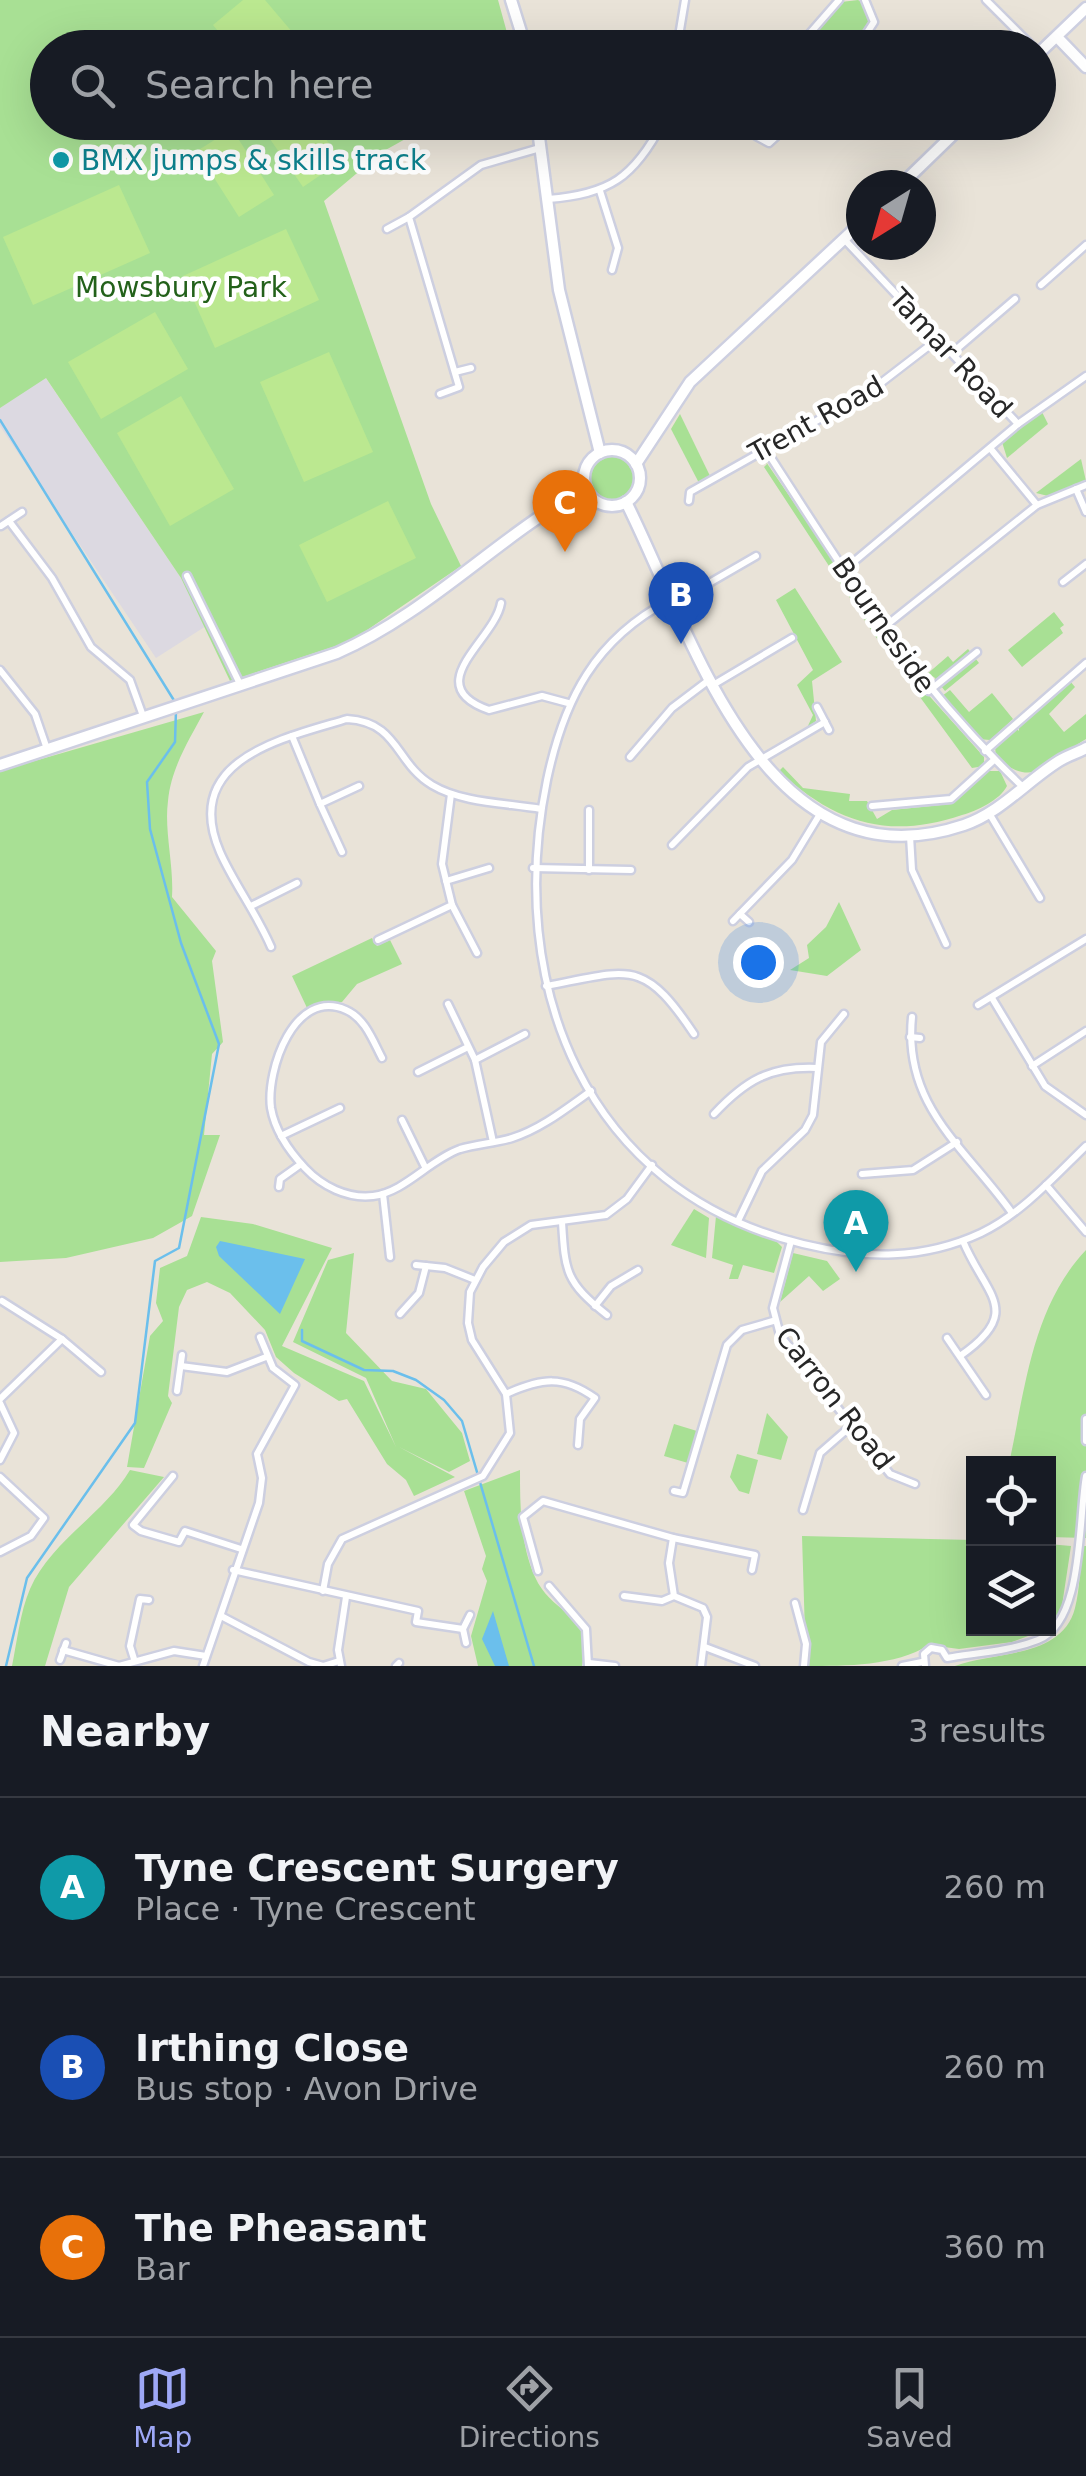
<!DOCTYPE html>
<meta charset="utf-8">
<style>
body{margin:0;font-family:"DejaVu Sans",sans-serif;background:#242831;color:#f1f3f6}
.controls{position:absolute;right:30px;bottom:30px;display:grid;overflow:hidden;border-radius:0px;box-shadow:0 10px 40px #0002}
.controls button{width:90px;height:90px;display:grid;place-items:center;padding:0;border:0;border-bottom:2px solid #363941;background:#171b24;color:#f1f3f6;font:50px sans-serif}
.compass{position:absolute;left:846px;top:170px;width:90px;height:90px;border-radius:50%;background:#171b24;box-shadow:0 10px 40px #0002;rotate:217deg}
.you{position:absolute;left:758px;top:962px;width:35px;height:35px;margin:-25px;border:8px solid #fff;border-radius:50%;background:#1a73e8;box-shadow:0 0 0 15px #1a73e833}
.badge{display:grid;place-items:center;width:65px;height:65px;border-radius:50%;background:#9ea8f6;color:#fff;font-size:32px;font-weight:700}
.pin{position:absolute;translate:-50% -82px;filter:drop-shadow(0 2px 5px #0008)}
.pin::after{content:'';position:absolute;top:52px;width:35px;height:30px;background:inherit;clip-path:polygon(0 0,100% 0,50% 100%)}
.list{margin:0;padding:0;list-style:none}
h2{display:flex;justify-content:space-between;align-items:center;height:130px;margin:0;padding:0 40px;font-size:42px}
h2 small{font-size:32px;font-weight:400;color:#9ea1a6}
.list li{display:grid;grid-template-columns:65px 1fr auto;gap:30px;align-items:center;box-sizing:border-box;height:180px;padding:0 40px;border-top:2px solid #363941}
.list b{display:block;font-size:38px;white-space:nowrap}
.list p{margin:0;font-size:32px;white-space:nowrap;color:#9ea1a6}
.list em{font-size:32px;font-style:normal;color:#9ea1a6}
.icon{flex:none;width:55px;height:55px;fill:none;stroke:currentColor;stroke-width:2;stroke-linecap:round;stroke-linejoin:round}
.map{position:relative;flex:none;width:1086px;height:1666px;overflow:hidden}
.search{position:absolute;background:#171b24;box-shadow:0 10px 40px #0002;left:30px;right:30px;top:30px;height:110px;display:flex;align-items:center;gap:25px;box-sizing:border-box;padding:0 35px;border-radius:55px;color:#9ea1a6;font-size:38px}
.sheet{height:670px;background:#171b24}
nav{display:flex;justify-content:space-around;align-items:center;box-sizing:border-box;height:140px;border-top:2px solid #363941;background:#171b24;font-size:28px;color:#9ea1a6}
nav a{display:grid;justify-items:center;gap:5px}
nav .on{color:#9ea8f6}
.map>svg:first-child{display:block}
.industrial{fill:#dcd9e1}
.green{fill:#a8e094}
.pitch{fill:#bbe890}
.water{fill:#6bbfec}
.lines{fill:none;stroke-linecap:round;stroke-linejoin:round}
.stream{stroke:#6bbfec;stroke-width:2.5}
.street-casing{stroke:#cdcfe0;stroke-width:11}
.secondary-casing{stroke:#cdcfe0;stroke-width:15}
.street{stroke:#fff;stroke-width:6}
.secondary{stroke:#fff;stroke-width:10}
.culture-dot{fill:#0f9aa8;stroke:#fff;stroke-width:4}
.labels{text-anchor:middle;stroke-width:9;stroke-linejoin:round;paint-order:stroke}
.culture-label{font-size:28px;fill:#0d838f;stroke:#fff;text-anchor:start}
.park-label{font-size:28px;fill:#23611a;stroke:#fff}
.street-label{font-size:28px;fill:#272727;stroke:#fff}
</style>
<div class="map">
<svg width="1086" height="1666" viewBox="0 0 1086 1666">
<rect width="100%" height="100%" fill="#e9e3d8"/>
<polygon class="industrial" points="45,377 181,578 206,626 156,658 0,426 0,408"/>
<g class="green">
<polygon points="0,0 498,0 511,47 48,48 48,122 434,123 382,152 324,201 431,504 461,566 351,641 230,681 181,578 46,378 0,408"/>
<polygon points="858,0 865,4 870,25 852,47 802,48 841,2"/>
<polygon points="1041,410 1048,424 1007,458 1002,442"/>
<polygon points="680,414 710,476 699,483 671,429"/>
<polygon points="762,456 915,680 984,757 984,766 972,768 873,633 764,467 767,464"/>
<circle cx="612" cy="479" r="23"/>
<polygon points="1081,459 1086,481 1048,496 1036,493"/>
<polygon points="795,588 842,662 812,681 816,721 807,728 813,715 797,685 813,670 776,600"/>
<polygon points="1054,612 1064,625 1060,628 1063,633 1022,667 1008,650"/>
<polygon points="968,649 979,663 945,691 934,677 926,675 948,656 953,662"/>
<path d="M1070 681 1075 687 1049 714 1064 732 1086 714V739C1047 762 1035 791 996 757L995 747 1016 728 1019 731V724Z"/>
<polygon points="950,690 969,712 992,693 1013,719 990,740 978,739 942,696"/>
<path d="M204 712C189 740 171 768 168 801 164 831 174 865 172 897L216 951 212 961 223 1042 212 1054 204 1135H220L192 1216 153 1238 66 1258 0 1262V771Z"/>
<path d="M783 767 803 788 850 794 849 801H867L877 819 892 810 951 804 988 771H1000L1007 786C1000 800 977 811 962 815 888 840 835 823 779 771Z"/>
<polygon points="839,902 861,950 827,976 790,970 809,958 807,945 826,927"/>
<polygon points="372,938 377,946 390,940 402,964 357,984 342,1002 320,1004 308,1010 292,976"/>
<polygon points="694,1209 709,1218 706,1258 671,1245"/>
<polygon points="716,1216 777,1242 782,1247 774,1273 743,1265 738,1279 729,1279 733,1265 712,1258"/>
<polygon points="201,1217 253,1224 332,1248 282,1346 364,1381 396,1447 366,1378 293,1342 328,1260 354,1253 346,1333 392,1381 426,1389 462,1433 470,1461 449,1472 399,1447 455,1477 414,1496 406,1480 387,1464 347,1399 339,1401 294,1373 276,1357 265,1330 230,1293 207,1282 187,1290 179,1307 168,1396 172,1403 144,1468 127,1467 150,1336 163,1321 156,1303 160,1268 187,1256"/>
<path d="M1086 1250V1538L1049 1537 1048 1464H1009C1025 1390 1032 1307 1086 1250Z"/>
<polygon points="793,1253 827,1261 840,1279 823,1291 809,1276 780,1302"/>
<polygon points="767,1413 788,1437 781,1460 757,1454"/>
<polygon points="674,1424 697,1431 688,1463 664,1456"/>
<polygon points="737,1454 758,1460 749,1494 739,1491 730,1477"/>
<path d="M130 1470 164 1477 69 1587 45 1666H12C17 1642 20 1612 30 1589 51 1541 104 1514 130 1470Z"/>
<path d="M520 1470C520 1504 520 1544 535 1577 553 1617 594 1611 582 1666H478L471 1636 487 1581 482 1569 486 1556 464 1491Z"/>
<path d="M802 1536 973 1540 974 1628 1047 1629 1012 1642 959 1649 929 1645C895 1666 847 1666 806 1666Z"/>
<polygon points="1048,1544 1071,1546 1061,1612 1049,1627"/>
<path d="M1082 1546H1086V1666H955C994 1651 1062 1659 1075 1608 1080 1589 1080 1566 1082 1546Z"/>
</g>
<g class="pitch">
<polygon points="243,0 265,0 293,33 276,47 231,47 213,25"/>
<polygon points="259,123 315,123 341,161 303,187"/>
<polygon points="232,129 274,195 239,217 197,151"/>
<polygon points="119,185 150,253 33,305 3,237"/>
<polygon points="286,229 319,300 215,348 183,276"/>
<polygon points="155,312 188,369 101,419 68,362"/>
<polygon points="329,352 373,452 304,482 260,382"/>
<polygon points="181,396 234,489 170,526 117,433"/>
<polygon points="388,501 416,558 327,602 299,545"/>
</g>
<g class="water">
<polygon points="220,1241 305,1259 280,1314 219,1256 216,1247"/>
<polygon points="493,1611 509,1666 495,1666 482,1639"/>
</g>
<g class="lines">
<g class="stream">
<polyline points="0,420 175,702"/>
<polyline points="302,1330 302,1341 364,1370 393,1371 416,1380 444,1400 462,1421 534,1666"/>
<polyline points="6,1666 27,1578 135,1423 155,1261 179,1248 219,1044 181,943 150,829 147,782 175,742 176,710"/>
</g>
<g class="street-casing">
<g id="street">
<polyline points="986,0 1034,48"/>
<polyline points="677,48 685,0"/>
<polyline points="797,48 839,0"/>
<polyline points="857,48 874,22 865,0"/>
<polyline points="751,122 756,136 769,143 792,122"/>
<polyline points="600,191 618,248 612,270"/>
<path d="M548 199C609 194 634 178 663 122"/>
<polyline points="387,229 409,217"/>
<polyline points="844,239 1018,424"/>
<polyline points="1041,285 1086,245"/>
<polyline points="952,353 1015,299"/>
<polyline points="455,372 471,368"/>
<polyline points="440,394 459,387 409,217 481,165 540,148"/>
<path d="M764 447C846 573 912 682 1023 787"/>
<polyline points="990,448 1037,505"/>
<polyline points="1076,489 1086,512"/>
<polyline points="689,501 690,492 873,389 938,339"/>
<polyline points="9,521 52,578 91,647 130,680 143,716"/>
<polyline points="1,526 22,512"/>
<polyline points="844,570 1018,424 1086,376"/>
<polyline points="187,576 240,684"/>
<polyline points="1063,582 1086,564"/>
<path d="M670 600C595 639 564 699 547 780 505 984 584 1191 803 1244 865 1259 923 1260 981 1233 1021 1214 1054 1177 1086 1146"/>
<path d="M501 603C495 640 418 685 489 710L542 696 568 703"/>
<polyline points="673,604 756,556"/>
<polyline points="883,628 1037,505 1086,485"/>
<polyline points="0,670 35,714 47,749"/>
<polyline points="713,685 792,638"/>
<polyline points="929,691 977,652"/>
<polyline points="817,707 829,730"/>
<polyline points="292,736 320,804 359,786"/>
<polyline points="985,751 1086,663"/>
<polyline points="630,757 672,708 709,680"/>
<polyline points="320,804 342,852"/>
<polyline points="872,806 951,799 994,760"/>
<polyline points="989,813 1040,898"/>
<polyline points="910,836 912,870 946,944"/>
<polyline points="672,845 748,767 825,722"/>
<polyline points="533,868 631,870"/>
<polyline points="589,870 589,810"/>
<polyline points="446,881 489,868"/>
<polyline points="253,905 297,883"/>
<polyline points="452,905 477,953"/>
<polyline points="740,914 749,922"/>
<polyline points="733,921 792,860 820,814"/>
<polyline points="378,940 452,905 442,864 451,794"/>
<path d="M271 947C257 914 233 882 220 852 180 759 284 738 347 719 399 722 395 763 432 785 462 803 506 803 541 809"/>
<path d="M546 986C631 970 643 958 694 1034"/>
<polyline points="992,998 1045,1086 1086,1115"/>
<polyline points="448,1004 475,1060 493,1142"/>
<polyline points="978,1005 1086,939"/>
<path d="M912 1017C903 1107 965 1147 1012 1213"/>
<polyline points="910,1037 920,1038"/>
<path d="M382 1058C373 1041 365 1018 346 1010 294 987 266 1071 271 1108 275 1131 289 1151 305 1168 322 1186 347 1199 373 1196 405 1192 429 1160 460 1149 477 1144 495 1143 512 1138 541 1129 567 1108 591 1091"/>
<polyline points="475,1060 525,1034"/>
<polyline points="1032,1066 1086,1031"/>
<polyline points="418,1072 468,1047"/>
<path d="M714 1114C746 1080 770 1066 817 1068"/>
<polyline points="402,1120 425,1167"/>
<polyline points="281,1136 340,1108"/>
<polyline points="862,1174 913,1170 957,1142"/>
<polyline points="1046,1185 1086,1232"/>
<polyline points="279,1187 280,1179 301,1164"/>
<polyline points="383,1194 390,1257"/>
<polyline points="738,1221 762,1171 805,1130 813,1115 821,1042 844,1014"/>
<path d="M562 1222C565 1273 566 1282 607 1315"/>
<polyline points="791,1241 773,1308 780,1335 890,1474 915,1484"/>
<polyline points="416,1265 445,1268 475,1280"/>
<polyline points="2,1301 62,1339 101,1372"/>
<polyline points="595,1306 611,1286 638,1270"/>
<polyline points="400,1314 419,1293 426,1266"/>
<polyline points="947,1338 986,1395"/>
<path d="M960 1356C1025 1311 985 1295 963 1241"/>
<polyline points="181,1366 227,1372 266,1357"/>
<polyline points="177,1391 182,1355"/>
<path d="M506 1394C542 1378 563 1375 595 1398L580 1419 578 1445"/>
<polyline points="0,1399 62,1339"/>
<polyline points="0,1403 14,1433 0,1460"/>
<polyline points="1086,1419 1086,1441"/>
<polyline points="173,1476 133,1525 141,1531 179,1542 185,1531 241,1549"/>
<polyline points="0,1477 44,1518 31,1536 0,1552"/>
<polyline points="674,1491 683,1493 727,1345 742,1330 773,1321"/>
<polyline points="803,1510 820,1453 851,1426"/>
<polyline points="673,1538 669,1563 674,1596 703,1608 707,1617 701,1666"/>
<polyline points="233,1570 418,1611 416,1622 463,1629"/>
<polyline points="538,1571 523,1517 543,1501 673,1538 755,1555 752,1570"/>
<polyline points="549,1586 586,1629 588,1666"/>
<polyline points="323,1591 328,1564 342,1539 483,1476 510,1433 506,1394 472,1340 468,1323 470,1292 483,1267 504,1242 531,1225 606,1215 627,1199 652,1165"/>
<polyline points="624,1596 662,1601 674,1596"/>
<polyline points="795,1603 806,1644 804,1666"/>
<polyline points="223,1617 309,1662 323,1666 339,1661"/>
<polyline points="466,1643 463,1629 470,1615"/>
<polyline points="705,1647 755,1666"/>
<polyline points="63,1650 119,1666 174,1651 206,1656"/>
<polyline points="134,1659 130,1646 140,1599 149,1600"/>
<polyline points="60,1660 66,1643"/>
<polyline points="589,1663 615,1666"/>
<polyline points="203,1666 259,1503 262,1478 257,1454 295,1385 273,1368 260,1337"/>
<polyline points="341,1666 338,1650 346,1597"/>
<polyline points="396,1666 399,1663"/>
<polyline points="902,1666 922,1662"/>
<path d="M925 1666 924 1654 931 1648 942 1650 947 1658C976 1653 1010 1651 1038 1640 1084 1622 1078 1520 1086 1476"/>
</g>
</g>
<g class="secondary-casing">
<g id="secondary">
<polyline points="511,0 526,48"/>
<polyline points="1057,37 1086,67"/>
<polyline points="1038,54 1086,8"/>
<polyline points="537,122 559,290 600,453"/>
<polyline points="901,185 966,122"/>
<circle cx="612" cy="478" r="28"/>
<polyline points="636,464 690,382 861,223"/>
<path d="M626 502C693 635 764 892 964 825 1000 813 1027 781 1059 761 1067 756 1077 753 1086 748"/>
<path d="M0 765 337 653C430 612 497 537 586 488"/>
</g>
</g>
<use href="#street" class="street"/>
<use href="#secondary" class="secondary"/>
</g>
<circle class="culture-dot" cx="61" cy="160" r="10"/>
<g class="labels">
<g class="culture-label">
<text x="81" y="170">BMX jumps &amp; skills track</text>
</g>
<g class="park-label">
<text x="181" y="297">Mowsbury Park</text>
</g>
<g class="street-label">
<text transform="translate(951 353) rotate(47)" y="10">Tamar Road</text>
<text transform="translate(816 419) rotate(-29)" y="10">Trent Road</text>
<text transform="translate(884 625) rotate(55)" y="10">Bourneside</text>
<text transform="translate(835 1398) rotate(52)" y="10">Carron Road</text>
</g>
</g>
</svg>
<div class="controls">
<button><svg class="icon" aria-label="locate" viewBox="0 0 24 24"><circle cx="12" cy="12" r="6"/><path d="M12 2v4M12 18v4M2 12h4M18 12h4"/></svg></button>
<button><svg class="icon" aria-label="layers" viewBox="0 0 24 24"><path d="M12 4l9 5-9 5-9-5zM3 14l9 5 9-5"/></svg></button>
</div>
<svg class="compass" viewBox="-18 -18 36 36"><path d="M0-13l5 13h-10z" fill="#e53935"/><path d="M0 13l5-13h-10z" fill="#9ea1a6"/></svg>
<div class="you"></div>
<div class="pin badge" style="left:856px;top:1272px;background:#0f9aa8">A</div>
<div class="pin badge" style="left:681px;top:644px;background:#1a4fb4">B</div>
<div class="pin badge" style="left:565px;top:552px;background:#e8710a">C</div>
<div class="search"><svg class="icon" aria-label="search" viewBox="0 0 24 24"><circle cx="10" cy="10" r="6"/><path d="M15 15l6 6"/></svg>Search here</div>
</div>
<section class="sheet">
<h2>Nearby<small>3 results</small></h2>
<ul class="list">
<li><span class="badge" style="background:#0f9aa8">A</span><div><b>Tyne Crescent Surgery</b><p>Place · Tyne Crescent</p></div><em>260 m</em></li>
<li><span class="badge" style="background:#1a4fb4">B</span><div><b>Irthing Close</b><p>Bus stop · Avon Drive</p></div><em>260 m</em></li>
<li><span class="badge" style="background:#e8710a">C</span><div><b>The Pheasant</b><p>Bar</p></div><em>360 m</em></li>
</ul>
</section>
<nav>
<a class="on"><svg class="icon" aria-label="map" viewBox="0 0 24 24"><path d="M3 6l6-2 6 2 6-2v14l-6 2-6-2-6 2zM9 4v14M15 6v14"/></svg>Map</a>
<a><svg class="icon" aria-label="directions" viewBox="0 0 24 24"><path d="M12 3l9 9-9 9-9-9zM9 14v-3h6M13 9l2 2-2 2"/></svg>Directions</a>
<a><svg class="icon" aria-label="saved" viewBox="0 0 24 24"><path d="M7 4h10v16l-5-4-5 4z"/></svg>Saved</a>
</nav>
